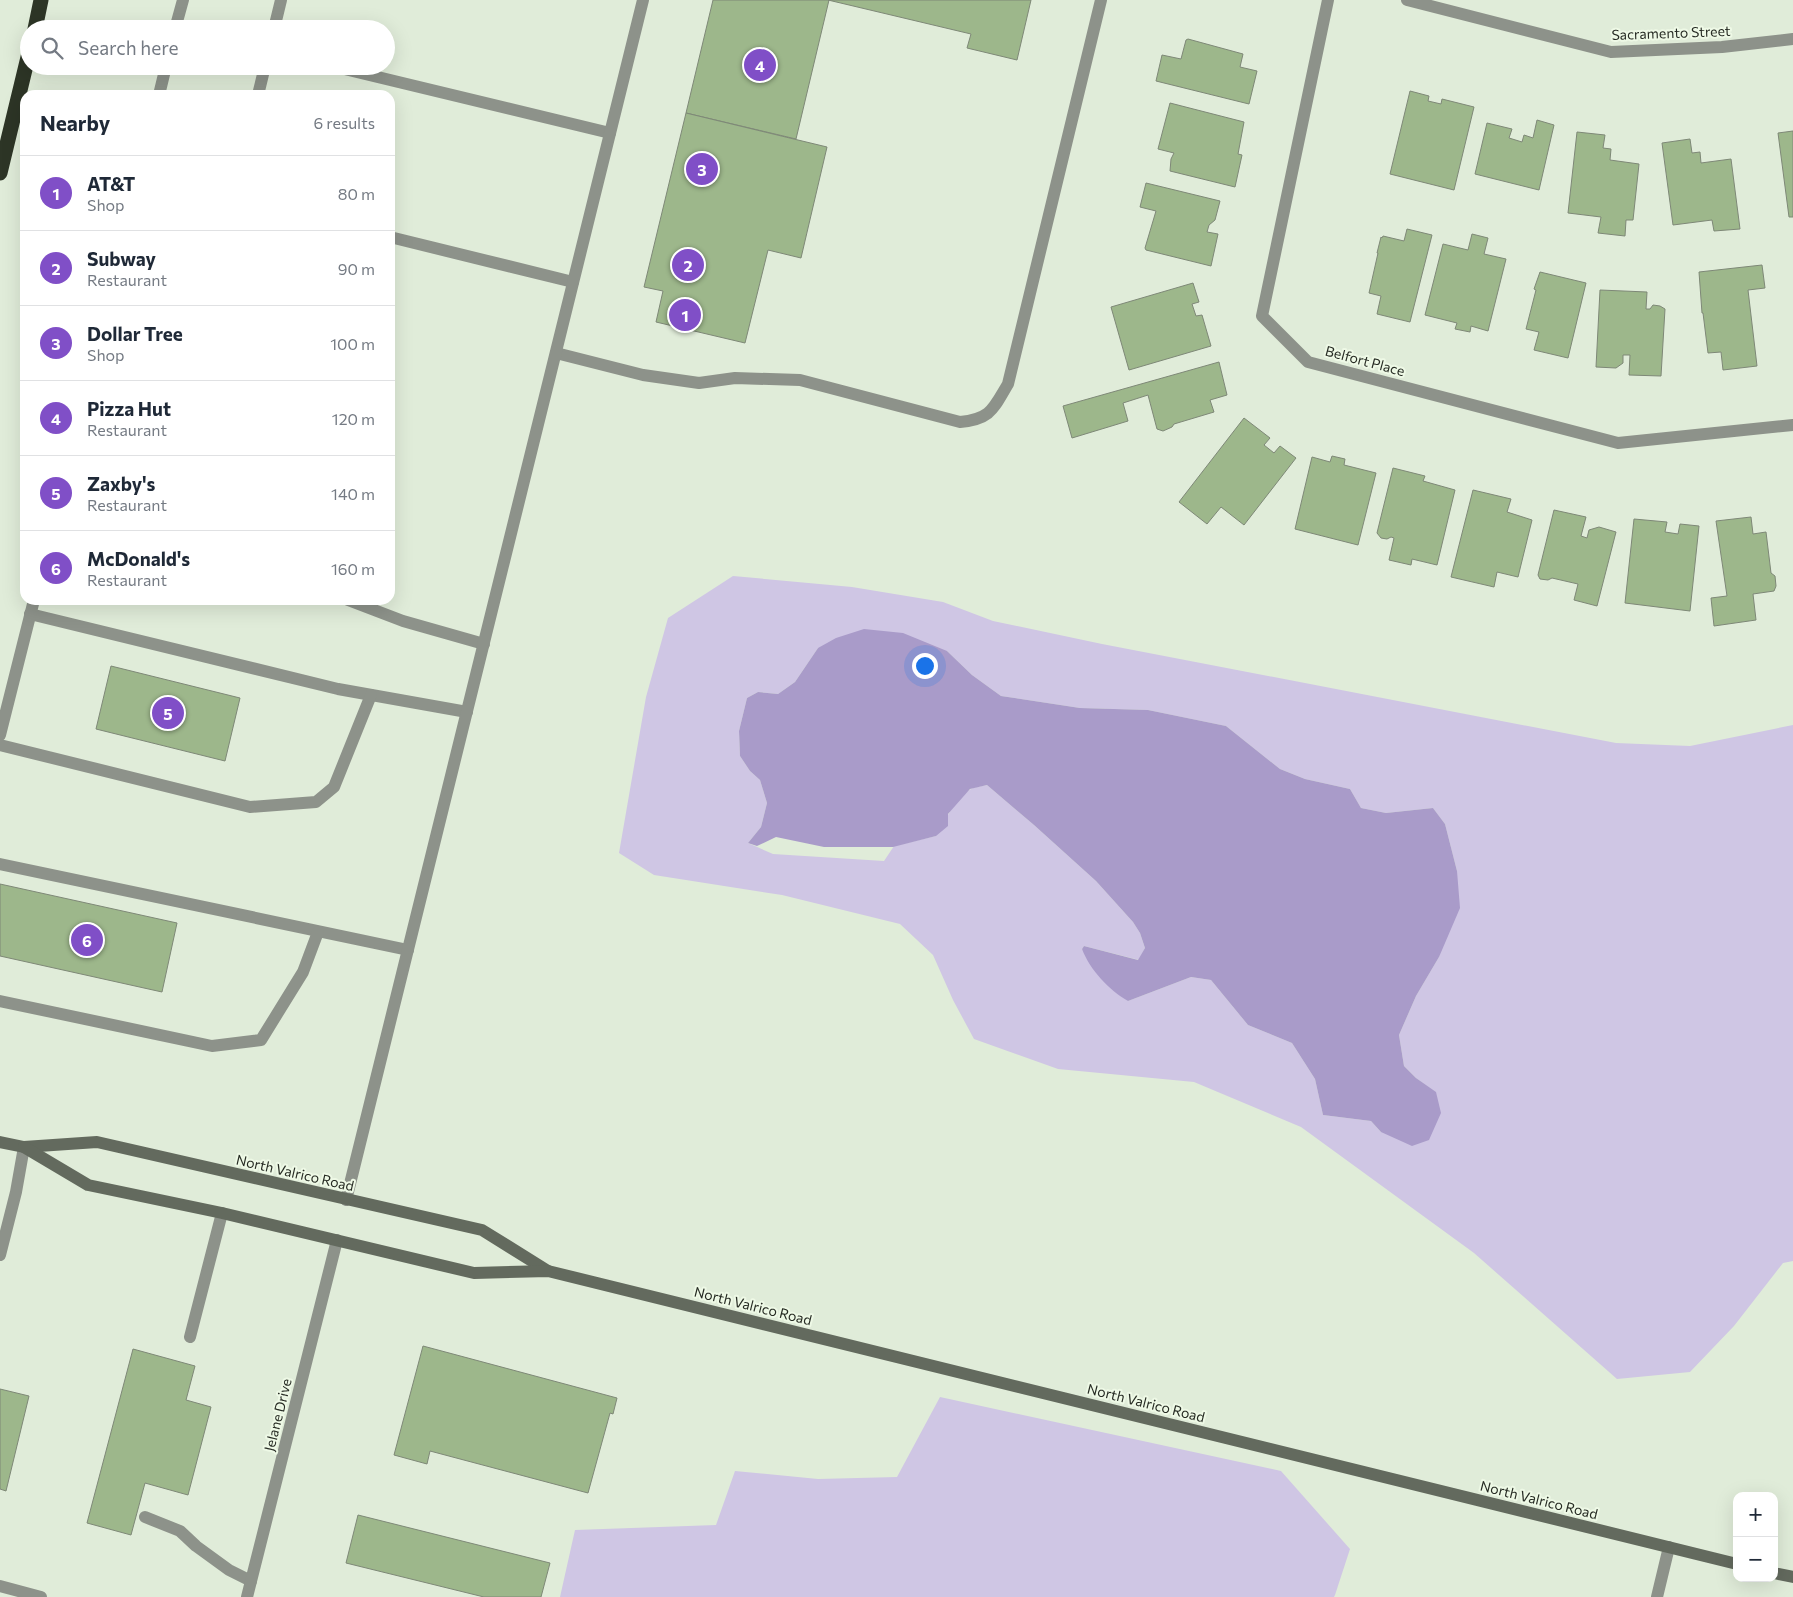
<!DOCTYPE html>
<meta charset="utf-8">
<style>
body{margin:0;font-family:Commissioner,sans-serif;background:#f2f2f3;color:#1f2937}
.controls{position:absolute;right:15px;bottom:15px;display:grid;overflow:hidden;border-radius:10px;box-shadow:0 5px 20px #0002}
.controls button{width:45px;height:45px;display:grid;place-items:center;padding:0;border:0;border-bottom:1px solid #e0e1e3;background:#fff;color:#1f2937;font:25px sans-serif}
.you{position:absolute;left:924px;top:665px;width:18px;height:18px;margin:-12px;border:4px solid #fff;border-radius:50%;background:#1a73e8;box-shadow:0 0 0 8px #1a73e833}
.badge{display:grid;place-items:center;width:32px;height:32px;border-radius:50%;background:#804fc7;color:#fff;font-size:16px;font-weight:700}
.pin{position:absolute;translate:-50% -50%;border:2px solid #fff;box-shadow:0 1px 5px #0006}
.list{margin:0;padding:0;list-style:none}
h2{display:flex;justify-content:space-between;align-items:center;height:65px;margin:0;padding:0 20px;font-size:21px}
h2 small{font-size:16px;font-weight:400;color:#747a83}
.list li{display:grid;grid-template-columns:32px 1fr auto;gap:15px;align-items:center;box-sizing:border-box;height:75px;padding:0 20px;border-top:1px solid #e0e1e3}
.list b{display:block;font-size:19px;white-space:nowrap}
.list p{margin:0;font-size:16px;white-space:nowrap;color:#747a83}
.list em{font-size:16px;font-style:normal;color:#747a83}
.icon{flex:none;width:28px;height:28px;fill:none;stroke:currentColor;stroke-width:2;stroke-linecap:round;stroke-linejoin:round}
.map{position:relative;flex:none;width:1793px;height:1597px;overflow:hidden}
.search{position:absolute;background:#fff;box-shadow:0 5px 20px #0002;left:20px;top:20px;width:375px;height:55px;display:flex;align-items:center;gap:12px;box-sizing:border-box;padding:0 18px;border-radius:28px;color:#747a83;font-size:19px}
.panel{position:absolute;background:#fff;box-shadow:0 5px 20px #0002;left:20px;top:90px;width:375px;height:515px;border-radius:15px}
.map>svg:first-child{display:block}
.green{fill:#cfc6e4;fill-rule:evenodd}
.water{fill:#a99bc9}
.building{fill:#9db78b;stroke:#7e8877}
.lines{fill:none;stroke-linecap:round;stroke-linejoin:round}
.lane{stroke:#8d928a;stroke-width:12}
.street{stroke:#8d928a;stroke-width:12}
.secondary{stroke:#636a5e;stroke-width:12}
.highway{stroke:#2d3526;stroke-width:15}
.labels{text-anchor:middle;stroke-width:4;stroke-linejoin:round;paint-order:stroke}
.street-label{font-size:14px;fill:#262b23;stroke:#eef9e6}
</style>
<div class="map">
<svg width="1793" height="1597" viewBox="0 0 1793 1597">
<rect width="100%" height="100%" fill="#e0ecd9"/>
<g class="green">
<path d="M733 576 852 587 943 602 993 621 1102 644 1616 743 1690 746 1793 725V1261L1783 1263 1734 1326 1690 1372 1617 1379 1474 1253 1301 1127 1194 1082 1058 1069 974 1039 953 1000 933 955 900 924 782 895 654 875 619 853 646 697 668 618ZM818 648 947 651 972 675 1001 696 1080 708 1148 710 1226 726 1280 769 1305 779 1350 789 1361 808 1386 813 1433 808 1445 824 1457 871 1439 957 1416 996 1399 1035 1404 1066 1416 1078 1436 1093 1381 1132 1371 1121 1323 1115 1315 1079 1292 1043 1248 1025 1211 980 1191 977 1128 1001 1082 949 1084 946 1139 960 1145 948 1140 933 1133 922 1096 881 1034 825 987 785C982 786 975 787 971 789 956 797 944 822 936 836L894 846 884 861 773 854 748 843 761 827 767 803 760 780 750 771 740 756 739 731 747 698 758 692 778 694 795 682Z"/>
<polygon points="940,1397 1281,1471 1350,1549 1335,1595 1334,1597 560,1597 575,1530 716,1525 735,1471 818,1479 897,1477"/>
</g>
<path class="water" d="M864 629 903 633 947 651 972 675 1001 696 1080 708 1148 710 1226 726 1280 769 1305 779 1350 789 1361 808 1386 813 1433 808 1445 824 1457 871 1460 908 1439 957 1416 996 1399 1035 1404 1066 1416 1078 1436 1092 1441 1113 1429 1140 1412 1146 1381 1132 1371 1121 1323 1115 1315 1079 1292 1043 1248 1025 1211 980 1191 977 1128 1001C1109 990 1090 970 1082 949L1084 946 1138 960 1145 948 1140 933 1133 922 1096 881 1034 825 987 785 970 789 948 814V826L936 836 893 847H824L776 837 757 846 748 843 761 827 767 803 760 780 750 771 740 756 739 731 747 698 758 692 778 694 795 682 818 648 836 638Z"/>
<g class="building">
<polygon points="713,0 829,0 796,139 686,113"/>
<polygon points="828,0 1031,0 1017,60 967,48 971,34"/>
<polygon points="1188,39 1243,54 1240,67 1257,71 1249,104 1156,81 1162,55 1181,59 1186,40"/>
<polygon points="1410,91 1429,96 1428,101 1441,104 1442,99 1474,107 1454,190 1390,174"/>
<polygon points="1170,103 1244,122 1238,154 1242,155 1235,187 1170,171 1171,159 1174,153 1158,149"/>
<polygon points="686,113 827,147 801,258 768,250 745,343 656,322 663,291 644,287"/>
<polygon points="1537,120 1554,125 1539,190 1475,174 1487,123 1512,129 1509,138 1522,142 1524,135 1533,138"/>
<polygon points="1793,131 1793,217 1789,217 1778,133"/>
<polygon points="1577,132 1605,135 1603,148 1611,149 1610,160 1639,164 1633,220 1626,220 1625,236 1598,233 1601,217 1568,213"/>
<polygon points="1690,139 1692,153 1700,152 1701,163 1731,159 1740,229 1714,231 1712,220 1673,225 1662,143"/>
<polygon points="1146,183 1220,201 1215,220 1209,225 1207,232 1218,234 1211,266 1146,250 1145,248 1156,211 1140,207"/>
<polygon points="1407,229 1432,235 1410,322 1377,314 1381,296 1369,293 1378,253 1377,253 1381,237 1382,238 1383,236 1404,241"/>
<polygon points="1472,234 1488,238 1484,254 1506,259 1488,331 1471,326 1470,332 1455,329 1457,323 1425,315 1443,244 1468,250"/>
<polygon points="1762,265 1765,288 1748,290 1757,366 1723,370 1721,352 1708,353 1703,313 1702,313 1699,272"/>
<polygon points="1540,272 1586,283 1568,358 1534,350 1539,332 1526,329 1536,290 1534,289"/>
<polygon points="1193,283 1199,302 1192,304 1196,316 1202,315 1211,346 1129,370 1111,307"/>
<polygon points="1600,290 1647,292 1646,309 1650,309 1653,305 1660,306 1665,309 1661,376 1629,375 1630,355 1623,355 1623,363 1616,368 1596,367"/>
<polygon points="1219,362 1227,395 1210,400 1214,412 1174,424 1172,427 1163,431 1157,429 1148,395 1123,403 1128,421 1072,438 1063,406"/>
<polygon points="1244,418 1270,438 1264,445 1274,453 1280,446 1296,458 1244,525 1221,507 1207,524 1179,502"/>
<polygon points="1332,456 1345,459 1344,465 1376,473 1358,545 1295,529 1312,457 1330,462"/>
<polygon points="1393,468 1425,476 1423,481 1455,490 1437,565 1412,559 1411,565 1389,560 1394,538 1391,537 1387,539 1381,538 1377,533"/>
<polygon points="1473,490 1511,499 1507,512 1532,520 1518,577 1497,572 1494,587 1451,577"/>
<polygon points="1554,510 1586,517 1581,536 1587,538 1589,530 1599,527 1616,532 1597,606 1574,600 1578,584 1552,578 1548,580 1540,579 1538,575"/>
<polygon points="1751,517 1753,534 1766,532 1771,573 1775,576 1776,586 1774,591 1753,594 1756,620 1714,626 1711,598 1727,596 1716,521"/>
<polygon points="1634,519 1667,522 1665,532 1678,534 1680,524 1699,526 1690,611 1625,603"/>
<polygon points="111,666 240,698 225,761 96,729"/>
<polygon points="0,884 177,923 162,992 0,956"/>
<polygon points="423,1346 617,1398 613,1414 610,1413 588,1493 430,1451 427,1464 394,1455"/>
<polygon points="133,1349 195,1366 186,1400 211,1407 188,1495 145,1483 131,1535 87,1523"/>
<polygon points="0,1389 29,1396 6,1491 0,1489"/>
<polygon points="358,1515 550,1563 541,1597 484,1597 346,1563"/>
</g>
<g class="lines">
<g class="lane">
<polyline points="175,29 183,0"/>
<polyline points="274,29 281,0"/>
<polyline points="332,66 610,133"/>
<polyline points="159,95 166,66"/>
<polyline points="258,95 265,66"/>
<polyline points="390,237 573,282"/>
<path d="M556 353 643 375 699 383 735 378 800 380 960 422C991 419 993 409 1008 384L1101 0"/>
<polyline points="348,600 403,621 484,644"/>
<polyline points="30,614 338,689 467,712"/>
<polyline points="0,735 34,600"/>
<polyline points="0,745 250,807 316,802 334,787 371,695"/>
<polyline points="0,864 408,950"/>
<polyline points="0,1001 212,1046 261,1040 303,972 318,932"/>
<polyline points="346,1200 643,0"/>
<polyline points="0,1255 16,1192 24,1147"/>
<polyline points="190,1337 222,1213"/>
<polyline points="145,1517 180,1531 196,1546 229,1570 251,1581"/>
<polyline points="0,1586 41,1597"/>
</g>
<g class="street">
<polyline points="1328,0 1262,316 1308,362 1618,443 1793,425"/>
<polyline points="1407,0 1611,52 1722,47 1793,39"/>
<polyline points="247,1597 337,1240"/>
<polyline points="1657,1597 1669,1547"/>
</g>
<g class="secondary">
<polyline points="0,1142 24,1147 97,1142 482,1230 548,1271"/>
<polyline points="24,1147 88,1185 222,1213 474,1273 548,1271 1737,1564"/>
<polyline points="1774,1573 1793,1577"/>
</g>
<g class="highway">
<polyline points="35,29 41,0"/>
<polyline points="0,173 29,53"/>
</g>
</g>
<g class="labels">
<g class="street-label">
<text transform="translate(1671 33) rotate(-2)" y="5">Sacramento Street</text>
<text transform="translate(1365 361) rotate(15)" y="5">Belfort Place</text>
<text transform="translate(295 1173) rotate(13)" y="5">North Valrico Road</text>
<text transform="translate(753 1306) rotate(14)" y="5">North Valrico Road</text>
<text transform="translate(1146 1403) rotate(14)" y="5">North Valrico Road</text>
<text transform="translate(278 1415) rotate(-76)" y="5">Jelane Drive</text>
<text transform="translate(1539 1500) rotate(14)" y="5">North Valrico Road</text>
</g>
</g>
</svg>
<div class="controls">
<button>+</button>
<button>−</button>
</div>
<div class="you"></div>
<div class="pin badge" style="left:685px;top:315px">1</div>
<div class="pin badge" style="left:688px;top:265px">2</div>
<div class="pin badge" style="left:702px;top:169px">3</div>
<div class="pin badge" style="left:760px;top:65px">4</div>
<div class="pin badge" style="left:168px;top:713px">5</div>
<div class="pin badge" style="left:87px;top:940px">6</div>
<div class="search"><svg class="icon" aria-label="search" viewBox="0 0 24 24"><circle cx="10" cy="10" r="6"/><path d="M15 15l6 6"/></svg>Search here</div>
<section class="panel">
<h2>Nearby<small>6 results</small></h2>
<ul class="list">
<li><span class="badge">1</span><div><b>AT&amp;T</b><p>Shop</p></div><em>80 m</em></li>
<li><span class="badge">2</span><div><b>Subway</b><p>Restaurant</p></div><em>90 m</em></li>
<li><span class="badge">3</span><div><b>Dollar Tree</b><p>Shop</p></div><em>100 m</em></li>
<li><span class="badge">4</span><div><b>Pizza Hut</b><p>Restaurant</p></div><em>120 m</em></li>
<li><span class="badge">5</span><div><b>Zaxby's</b><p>Restaurant</p></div><em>140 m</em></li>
<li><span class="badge">6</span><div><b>McDonald's</b><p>Restaurant</p></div><em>160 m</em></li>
</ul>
</section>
</div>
